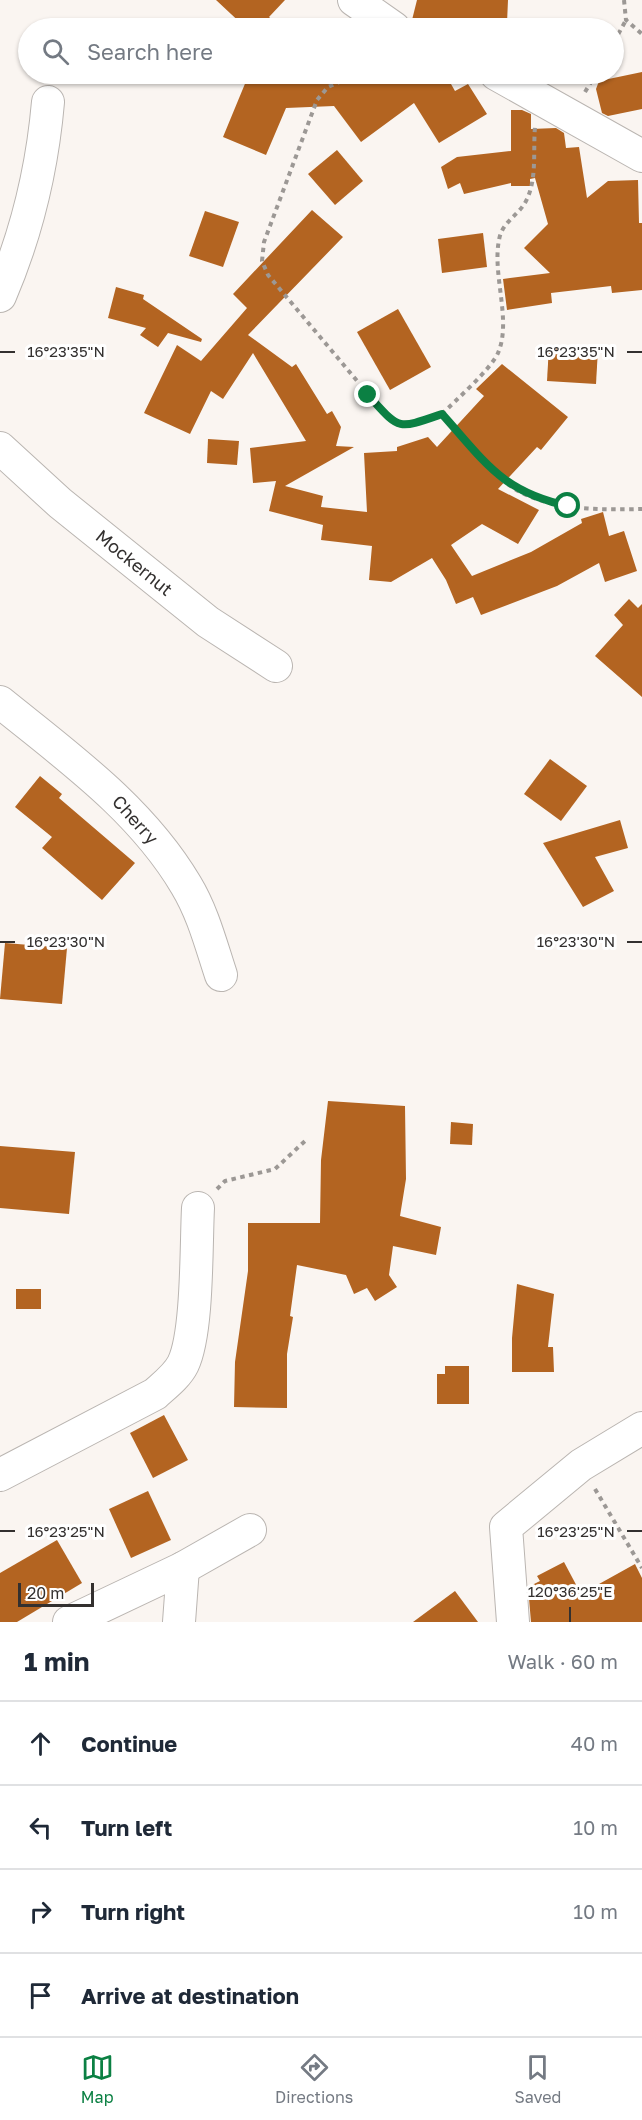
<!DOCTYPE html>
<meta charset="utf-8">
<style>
body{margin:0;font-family:"Golos Text",sans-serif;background:#f6f6f7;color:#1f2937}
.scale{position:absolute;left:18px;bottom:15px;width:76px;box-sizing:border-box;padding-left:6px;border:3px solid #33302f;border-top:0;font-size:16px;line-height:21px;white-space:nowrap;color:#33302f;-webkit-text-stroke:4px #fff;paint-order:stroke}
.stop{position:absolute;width:18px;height:18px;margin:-14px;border:4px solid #0b8043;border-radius:50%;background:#fff}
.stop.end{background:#0b8043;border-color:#fff;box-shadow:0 2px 6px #0008}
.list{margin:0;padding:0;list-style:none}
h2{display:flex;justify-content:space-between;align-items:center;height:78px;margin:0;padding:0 24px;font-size:26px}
h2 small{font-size:20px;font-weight:400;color:#747a83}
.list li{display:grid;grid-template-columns:39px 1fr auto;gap:18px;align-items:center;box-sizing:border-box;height:84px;padding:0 24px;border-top:2px solid #e0e1e3}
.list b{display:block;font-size:22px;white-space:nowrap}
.list em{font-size:20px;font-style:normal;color:#747a83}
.icon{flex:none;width:33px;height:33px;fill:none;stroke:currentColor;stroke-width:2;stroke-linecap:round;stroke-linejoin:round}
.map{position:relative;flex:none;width:642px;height:1622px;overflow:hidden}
.search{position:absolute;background:#fff;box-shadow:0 2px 4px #0004;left:18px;right:18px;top:18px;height:66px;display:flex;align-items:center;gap:15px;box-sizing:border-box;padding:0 21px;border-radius:33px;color:#747a83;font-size:22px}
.sheet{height:414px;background:#fff}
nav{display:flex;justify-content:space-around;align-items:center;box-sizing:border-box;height:84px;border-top:2px solid #e0e1e3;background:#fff;font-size:16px;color:#747a83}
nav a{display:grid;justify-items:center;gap:3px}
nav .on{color:#0b8043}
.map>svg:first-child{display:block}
.building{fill:#b36421}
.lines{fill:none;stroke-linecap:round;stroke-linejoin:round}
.minor-casing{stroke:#bab5b1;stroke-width:34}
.path{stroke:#9c9895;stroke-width:4;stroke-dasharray:4.5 4.5;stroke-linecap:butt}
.minor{stroke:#fff;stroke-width:32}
.route{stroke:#0b8043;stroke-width:8}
.ticks{fill:none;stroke:#33302f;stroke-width:2}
.labels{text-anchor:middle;stroke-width:6;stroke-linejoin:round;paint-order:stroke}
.street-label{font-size:18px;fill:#33302f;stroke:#fff}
.ticks-label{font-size:15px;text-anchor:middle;fill:#33302f;stroke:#fff;stroke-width:6;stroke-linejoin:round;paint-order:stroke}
</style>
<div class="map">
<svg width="642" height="1622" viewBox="0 0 642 1622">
<rect width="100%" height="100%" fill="#faf5f1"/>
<g class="building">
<polygon points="216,0 285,0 269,17 282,28 246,28"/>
<polygon points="417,0 508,0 507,23 453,22 452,28 446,28 412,20"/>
<polygon points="642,72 642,109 608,116 602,113 596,89 599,81"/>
<polygon points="249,74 429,74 451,84 455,91 468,84 487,114 439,143 414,103 361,142 334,106 286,108 266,155 223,137"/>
<polygon points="511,110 522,110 531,114 531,129 556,128 564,133 566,148 579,147 587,198 608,181 638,180 639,223 642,223 642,290 612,293 611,286 551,293 552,303 507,310 503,279 550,273 524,248 548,224 535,178 530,179 530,186 511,186 511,183 464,194 460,183 448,189 441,167 457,157 511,151"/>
<polygon points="337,150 363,181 335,205 308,174"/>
<polygon points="312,210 343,237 248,335 292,367 296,364 327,414 332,411 341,427 336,446 354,447 285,486 323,496 321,507 367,512 364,453 397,451 397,447 428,437 437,447 484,396 476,389 502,364 568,417 541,450 537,447 498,489 539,510 518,544 482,524 451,545 472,576 531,552 582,523 581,519 603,512 609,536 624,531 637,571 605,582 599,563 557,586 481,615 473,597 456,604 446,580 432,558 391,582 369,580 372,546 321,540 323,525 269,511 276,481 253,483 250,448 306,441 253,353 223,399 211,391 190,434 144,413 177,345 201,361 247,308 233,294"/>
<polygon points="205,211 239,222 223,267 189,256"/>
<polygon points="483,233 487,267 442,273 438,239"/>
<polygon points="116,287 144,295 143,299 202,339 201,342 168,333 158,347 140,335 146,328 108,318"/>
<polygon points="398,309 431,367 390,390 357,332"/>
<polygon points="549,346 598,349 596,384 547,381"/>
<polygon points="208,439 239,441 237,465 207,463"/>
<polygon points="629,599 638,608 642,604 642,697 595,656 623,625 614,615"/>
<polygon points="550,759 587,786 561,821 524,794"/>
<polygon points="40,776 62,794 59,798 135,863 102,900 42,848 52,837 15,807"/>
<polygon points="620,820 628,848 595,857 614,891 583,907 543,843"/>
<polygon points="5,943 67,948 62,1004 0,999"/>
<polygon points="328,1101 405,1106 406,1179 400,1216 441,1227 436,1255 393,1246 389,1275 397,1287 375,1301 367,1288 354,1294 346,1275 297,1265 290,1316 293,1317 287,1354 287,1408 234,1407 235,1362 248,1271 248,1223 320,1223 321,1160"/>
<polygon points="451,1122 473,1124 472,1145 450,1144"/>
<polygon points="0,1146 75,1152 69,1214 0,1208"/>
<polygon points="517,1284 554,1294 548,1347 553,1347 554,1372 512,1372 512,1338"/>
<rect x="16" y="1289" width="25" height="20"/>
<polygon points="445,1366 469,1366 469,1404 437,1404 437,1374 445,1374"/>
<polygon points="164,1415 188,1460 153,1478 130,1433"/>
<polygon points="148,1491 171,1540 131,1558 109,1509"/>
<polygon points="57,1540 82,1583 17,1622 0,1622 0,1573"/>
<polygon points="564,1562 581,1594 635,1564 642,1578 642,1622 531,1622 528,1587 540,1581 537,1576"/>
<polygon points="455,1591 478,1622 413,1622"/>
</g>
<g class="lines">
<g class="minor-casing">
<g id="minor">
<polyline points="354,0 394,28"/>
<polyline points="496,74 642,156"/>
<path d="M0 296C27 233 42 171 48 102"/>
<polyline points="0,448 60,503 208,622 276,666"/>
<path d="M0 702C68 757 141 809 186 885 203 913 211 945 221 975"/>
<path d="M0 1475 155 1394C165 1385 177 1376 183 1364 198 1333 196 1245 198 1208"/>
<polyline points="69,1622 183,1568 250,1530"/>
<polyline points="179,1622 183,1568"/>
<polyline points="513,1622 506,1527 581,1465 642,1428"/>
</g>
</g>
<g class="path">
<polyline points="624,0 626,20 642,34"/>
<polyline points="614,42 626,20"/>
<path d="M358 74 328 87 317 100 264 242 262 261 268 275 390 420 402 425 442 414C462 436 481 463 505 482 541 511 597 510 642 509"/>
<polyline points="585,92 596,74"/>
<path d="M442 414C456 400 491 369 498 353 512 321 492 275 499 240 502 221 520 215 527 199 537 178 533 150 535 127"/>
<polyline points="217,1189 225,1181 275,1169 305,1141"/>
<polyline points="595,1489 642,1568"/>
</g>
<use href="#minor" class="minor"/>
</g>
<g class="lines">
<path class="route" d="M368 395C400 430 396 430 442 414 485 462 502 492 568 506"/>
</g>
<path class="ticks" d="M0 352H15M627 352H642M0 942H15M627 942H642M0 1531H15M627 1531H642M570 1607V1622"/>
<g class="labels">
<g class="street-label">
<text transform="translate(134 563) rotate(39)" y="6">Mockernut</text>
<text transform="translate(135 820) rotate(48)" y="6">Cherry</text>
</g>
</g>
<g class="ticks-label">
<text x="66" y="357">16°23'35"N</text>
<text x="576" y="357">16°23'35"N</text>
<text x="66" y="947">16°23'30"N</text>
<text x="576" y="947">16°23'30"N</text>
<text x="66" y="1537">16°23'25"N</text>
<text x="576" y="1537">16°23'25"N</text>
<text x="570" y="1597">120°36'25"E</text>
</g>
</svg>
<div class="scale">20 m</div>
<div class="stop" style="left:568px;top:506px"></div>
<div class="stop end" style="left:368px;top:395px"></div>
<div class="search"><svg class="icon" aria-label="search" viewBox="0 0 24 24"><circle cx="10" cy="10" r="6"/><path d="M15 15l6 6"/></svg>Search here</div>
</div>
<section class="sheet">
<h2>1 min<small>Walk · 60 m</small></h2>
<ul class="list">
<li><svg class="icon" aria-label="ahead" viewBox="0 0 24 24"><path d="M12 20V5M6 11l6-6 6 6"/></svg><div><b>Continue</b></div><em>40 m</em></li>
<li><svg class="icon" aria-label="left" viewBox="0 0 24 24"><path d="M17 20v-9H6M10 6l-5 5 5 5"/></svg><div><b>Turn left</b></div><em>10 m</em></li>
<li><svg class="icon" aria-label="right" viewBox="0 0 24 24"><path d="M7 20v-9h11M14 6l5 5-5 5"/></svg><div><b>Turn right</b></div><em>10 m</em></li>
<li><svg class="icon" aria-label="arrive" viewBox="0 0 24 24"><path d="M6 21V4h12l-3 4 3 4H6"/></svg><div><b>Arrive at destination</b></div></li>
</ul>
</section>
<nav>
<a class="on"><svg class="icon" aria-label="map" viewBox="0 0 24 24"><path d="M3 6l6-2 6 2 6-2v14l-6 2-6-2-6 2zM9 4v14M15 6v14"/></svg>Map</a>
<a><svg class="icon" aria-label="directions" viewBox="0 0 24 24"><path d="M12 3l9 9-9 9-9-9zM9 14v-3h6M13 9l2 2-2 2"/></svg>Directions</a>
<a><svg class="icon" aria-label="saved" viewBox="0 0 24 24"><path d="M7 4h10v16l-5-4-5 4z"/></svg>Saved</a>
</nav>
